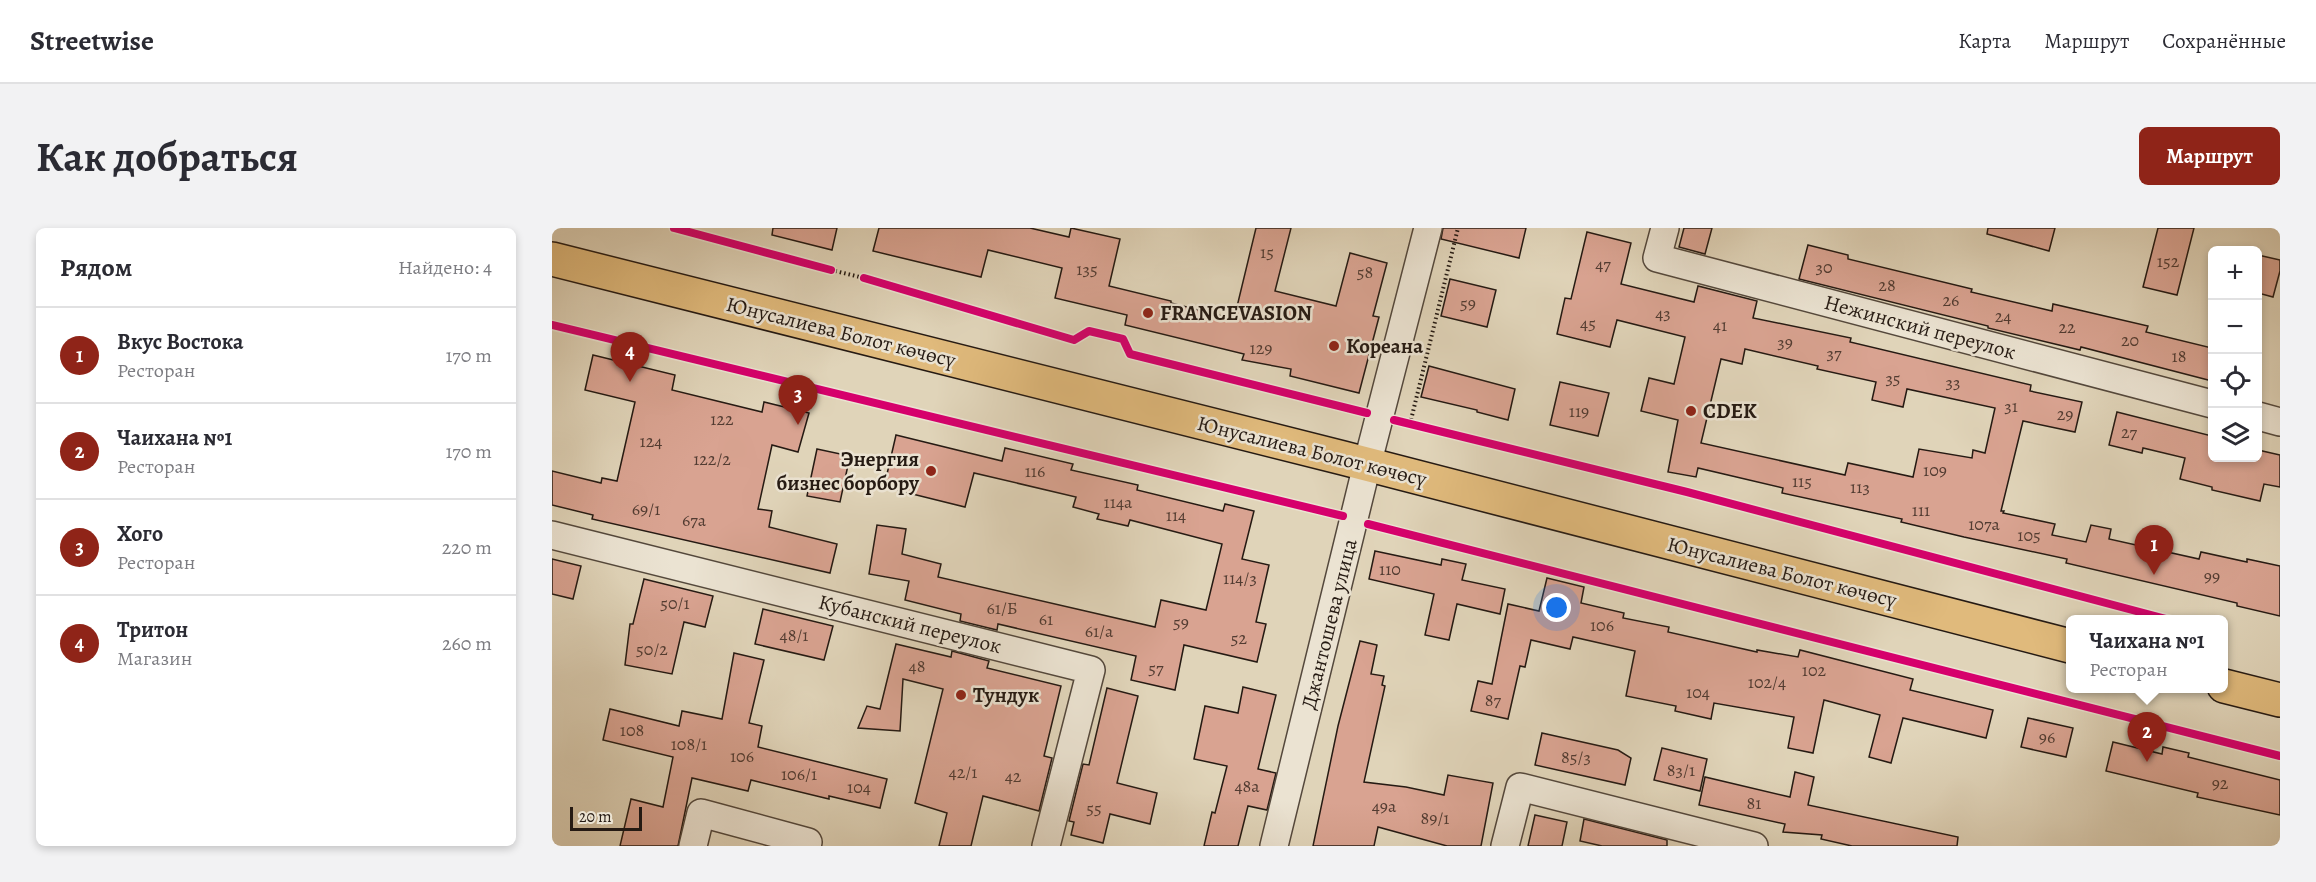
<!DOCTYPE html>
<html lang="ru">
<meta charset="utf-8">
<style>
body{margin:0;font-family:Alegreya,serif;background:#f2f2f3;color:#2b2b33}
.controls{position:absolute;right:18px;top:18px;display:grid;overflow:hidden;border-radius:9px;box-shadow:0 3px 9px #0003}
.controls button{width:54px;height:54px;display:grid;place-items:center;padding:0;border:0;border-bottom:2px solid #e1e1e2;background:#fff;color:#2b2b33;font:30px sans-serif}
.scale{position:absolute;left:18px;bottom:15px;width:72px;box-sizing:border-box;padding-left:6px;border:3px solid #251a13;border-top:0;font-size:16px;line-height:21px;white-space:nowrap;color:#251a13;-webkit-text-stroke:4px #ebe3d2;paint-order:stroke}
.you{position:absolute;left:1005px;top:380px;width:21px;height:21px;margin:-15px;border:4px solid #fff;border-radius:50%;background:#1a73e8;box-shadow:0 0 0 9px #1a73e833}
.badge{display:grid;place-items:center;width:39px;height:39px;border-radius:50%;background:#8f2418;color:#fff;font-size:20px;font-weight:700}
.pin{position:absolute;translate:-50% -50px;filter:drop-shadow(0 2px 3px #0008)}
.pin::after{content:'';position:absolute;top:32px;width:21px;height:18px;background:inherit;clip-path:polygon(0 0,100% 0,50% 100%)}
.popup{position:absolute;left:1514px;top:387px;width:162px;height:78px;box-sizing:border-box;display:grid;place-content:center;border-radius:9px;background:#fff;filter:drop-shadow(0 2px 4px #0005);font-size:20px;white-space:nowrap;color:#7c7c81}
.popup b{font-size:22px;color:#2b2b33}
.popup::after{content:'';position:absolute;left:50%;top:100%;margin-left:-12px;border:12px solid transparent;border-top-color:#fff}
.list{margin:0;padding:0;list-style:none}
h2{display:flex;justify-content:space-between;align-items:center;height:78px;margin:0;padding:0 24px;font-size:26px}
h2 small{font-size:20px;font-weight:400;color:#7c7c81}
.list li{display:grid;grid-template-columns:39px 1fr auto;gap:18px;align-items:center;box-sizing:border-box;height:96px;padding:0 24px;border-top:2px solid #e1e1e2}
.list b{display:block;font-size:22px;white-space:nowrap}
.list p{margin:0;font-size:20px;white-space:nowrap;color:#7c7c81}
.list em{font-size:20px;font-style:normal;color:#7c7c81}
.icon{flex:none;width:33px;height:33px;fill:none;stroke:currentColor;stroke-width:2;stroke-linecap:round;stroke-linejoin:round}
.map{position:relative;flex:none;width:1728px;height:618px;overflow:hidden;border-radius:9px}
header{display:flex;align-items:center;gap:36px;box-sizing:border-box;height:84px;padding:0 30px;background:#fff;border-bottom:2px solid #e1e1e2}
header strong{font-size:28px}
nav{display:flex;gap:33px;margin-inline-start:auto;font-size:21px}
.intro{display:flex;align-items:center;justify-content:space-between;box-sizing:border-box;height:144px;padding:0 36px}
h1{margin:0;font-size:42px}
.button{padding:15px 27px;border-radius:9px;background:#8f2418;color:#fff;font-size:21px;font-weight:700}
main{display:flex;gap:36px;padding:0 36px}
aside{flex:1;background:#fff;border-radius:9px;box-shadow:0 3px 9px #0003}
.map>svg:first-child{display:block}
.building{fill:#d9a391;stroke:#251a13;stroke-width:1.5;fill-rule:evenodd}
.lines{fill:none;stroke-linecap:round;stroke-linejoin:round}
.minor-casing{stroke:#54483c;stroke-width:30}
.primary-casing{stroke:#251a13;stroke-width:36}
.path{stroke:#251a13;stroke-width:4;stroke-dasharray:1.5 3;stroke-linecap:butt}
.minor{stroke:#ebe3d2;stroke-width:27}
.primary{stroke:#e0ba7c;stroke-width:33}
.cycleway-casing{stroke:#ebe3d2;stroke-width:11}
.cycleway{stroke:#d6006c;stroke-width:8}
.poi-dot{fill:#8f2418;stroke:#ebe3d2;stroke-width:2}
.labels{text-anchor:middle;stroke-width:5;stroke-linejoin:round;paint-order:stroke}
.number-label{font-size:18px;fill:#523c32}
.poi-label{font-size:21px;font-weight:bold;fill:#251a13;stroke:#ebe3d2;text-anchor:start}
.street-label{font-size:21px;fill:#251a13;stroke:#ebe3d2}
</style>
<header>
<strong>Streetwise</strong>
<nav><a>Карта</a><a>Маршрут</a><a>Сохранённые</a></nav>
</header>
<div class="intro"><h1>Как добраться</h1><a class="button">Маршрут</a></div>
<main>
<aside>
<h2>Рядом<small>Найдено: 4</small></h2>
<ul class="list">
<li><span class="badge">1</span><div><b>Вкус Востока</b><p>Ресторан</p></div><em>170 m</em></li>
<li><span class="badge">2</span><div><b>Чаихана №1</b><p>Ресторан</p></div><em>170 m</em></li>
<li><span class="badge">3</span><div><b>Хого</b><p>Ресторан</p></div><em>220 m</em></li>
<li><span class="badge">4</span><div><b>Тритон</b><p>Магазин</p></div><em>260 m</em></li>
</ul>
</aside>
<div class="map">
<svg width="1728" height="618" viewBox="0 0 1728 618">
<rect width="100%" height="100%" fill="#e0d4b9"/>
<filter id="stains"><feTurbulence type="fractalNoise" baseFrequency=".00333" numOctaves="4"/><feColorMatrix values="0 0 0 0 .2 0 0 0 0 .09 0 0 0 0 .02 0 0 0 .5 -.17"/></filter>
<radialGradient id="worn" r=".72"><stop offset=".6" stop-color="#630" stop-opacity="0"/><stop offset="1" stop-color="#630" stop-opacity=".3"/></radialGradient>
<g class="building">
<polygon points="221,0 285,0 280,22 220,7"/>
<polygon points="327,0 478,0 517,9 519,0 568,11 557,58 619,73 619,75 682,91 704,0 739,0 723,63 784,78 798,25 835,35 821,88 827,89 807,165 738,148 739,141 690,132 692,126 573,97 575,87 503,70 510,40 436,22 429,49 321,23"/>
<polygon points="891,0 974,0 967,30 889,11"/>
<polygon points="1132,0 1160,0 1153,26 1127,19"/>
<polygon points="1436,0 1503,0 1497,23 1435,6"/>
<polygon points="1606,0 1642,0 1625,67 1591,59"/>
<path d="M1035 4 1079 15 1069 56 1142 74 1146 58 1205 73 1201 90 1299 110 1298 114 1479 157 1478 163 1530 174 1523 204 1471 193 1449 283H1452L1451 285 1503 296 1500 307 1534 314 1539 297 1559 301 1557 311 1647 331 1649 324 1695 334V331L1728 338V388L1685 378V375L1514 335 1515 331 1412 309 1349 294 1350 291 1230 265 1231 260 1146 240 1144 249 1116 244 1126 192 1089 183 1097 150 1122 156 1133 109 1065 92 1058 119 1005 106 1013 70 1019 71ZM1193 121 1266 138 1265 141 1324 154 1320 172 1351 179 1355 161 1443 180 1433 225 1421 222 1420 230 1367 221 1361 249 1296 235 1293 247 1149 215 1169 131 1190 136Z"/>
<polygon points="1256,17 1296,27 1296,31 1420,61 1419,64 1500,83 1501,76 1596,98 1594,104 1660,120 1660,153 1529,119 1528,122 1436,100 1436,98 1247,51"/>
<polygon points="1706,27 1728,32 1728,43 1721,69 1706,65"/>
<polygon points="898,51 944,62 935,99 889,88"/>
<polygon points="41,127 123,147 120,162 210,184 212,174 257,185 246,224 220,217 206,281 220,283 217,299 285,316 278,345 40,291 41,287 0,277 0,243 49,255 50,250 65,253 83,174 33,162"/>
<polygon points="877,138 963,161 956,192 925,184 925,182 869,169"/>
<polygon points="1008,154 1057,165 1046,208 998,197"/>
<polygon points="1565,184 1660,208 1660,230 1706,230 1706,222 1728,227 1728,259 1712,256 1708,273 1660,262 1660,259 1628,251 1633,230 1591,220 1590,225 1557,217"/>
<polygon points="344,207 450,233 453,220 521,236 519,242 586,257 585,262 671,283 673,276 702,283 690,331 717,337 704,394 714,396 705,434 632,417 623,462 579,452 584,428 446,396 445,402 408,393 409,386 353,372 357,353 317,346 325,297 354,301 350,326 389,336 386,349 603,399 609,372 654,382 670,316 578,292 576,298 545,291 547,286 521,279 524,269 422,245 413,279 332,259"/>
<polygon points="265,221 298,228 288,274 255,268"/>
<polygon points="823,323 889,337 890,331 914,336 910,352 953,361 948,386 905,376 897,412 873,407 882,366 817,351"/>
<polygon points="0,331 29,338 21,371 0,366"/>
<polygon points="995,350 1032,359 1029,375 1072,385 1071,390 1117,399 1116,404 1205,424 1205,422 1246,429 1248,422 1361,451 1358,462 1441,482 1434,510 1351,490 1339,535 1317,529 1328,487 1272,472 1261,525 1236,520 1242,489 1162,475 1159,491 1123,483 1124,478 1074,468 1083,423 1021,409 1018,421 979,412 973,439 968,438 956,491 919,483 926,453 940,456 956,376 987,383"/>
<polygon points="92,351 161,368 153,399 132,394 120,446 73,437 78,396 81,396"/>
<polygon points="211,381 281,398 272,432 203,416"/>
<polygon points="808,413 825,417 819,446 832,448 830,457 833,458 812,554 854,559 892,567 896,547 941,555 929,618 895,618 826,599 822,618 761,618 786,498"/>
<polygon points="344,416 399,429 400,423 437,433 435,440 509,458 492,528 500,530 487,583 431,568 419,618 387,618 395,585 363,575 391,461 351,451 348,503 306,500 315,478 328,481"/>
<polygon points="182,425 212,432 197,495 210,498 206,519 335,551 328,580 277,568 277,571 199,552 196,563 140,550 126,618 68,618 79,571 111,579 121,529 51,512 58,481 127,498 130,483 170,491"/>
<polygon points="691,459 724,467 706,541 724,545 715,582 696,578 686,618 652,618 660,584 663,585 675,538 642,531 653,478 686,485"/>
<polygon points="555,460 586,468 565,555 605,565 598,596 558,586 551,615 519,607 522,594 517,593 531,536 537,537"/>
<polygon points="1476,490 1521,500 1514,529 1469,519"/>
<polygon points="990,505 1066,522 1079,530 1073,557 983,537"/>
<polygon points="1561,514 1610,526 1611,519 1637,525 1636,529 1728,552 1728,587 1645,569 1646,565 1554,543"/>
<polygon points="1110,520 1155,531 1148,563 1102,552"/>
<polygon points="1243,544 1262,549 1256,577 1406,609 1405,618 1300,618 1269,611 1270,607 1231,604 1233,596 1147,577 1153,549 1238,569"/>
<polygon points="983,587 1015,594 1010,618 976,618"/>
<polygon points="1032,591 1115,612 1115,618 1050,618 1028,613"/>
</g>
<g class="lines">
<g class="minor-casing">
<g id="minor">
<polyline points="1113,0 1105,30 1660,176"/>
<polyline points="1706,188 1728,194"/>
<polyline points="0,307 539,442 494,618"/>
<polyline points="141,618 149,585 256,614 255,618"/>
<polyline points="722,618 815,237 876,0"/>
<polyline points="953,618 968,559 1202,618"/>
</g>
</g>
<g class="primary-casing">
<g id="primary">
<polyline points="0,31 791,230 1518,418"/>
<polyline points="1672,458 1728,472"/>
</g>
</g>
<g class="path">
<polyline points="279,42 312,50"/>
<polyline points="858,196 906,0"/>
</g>
<use href="#minor" class="minor"/>
<use href="#primary" class="primary"/>
<g class="cycleway-casing">
<g id="cycleway">
<polyline points="122,0 279,42"/>
<polyline points="312,50 522,112 537,103 571,111 578,126 815,185"/>
<polyline points="0,97 791,288"/>
<polyline points="842,192 1135,264 1618,392"/>
<polyline points="816,296 1728,528"/>
</g>
</g>
<use href="#cycleway" class="cycleway"/>
</g>
<g class="poi-dot">
<circle cx="596" cy="85" r="6"/>
<circle cx="782" cy="118" r="6"/>
<circle cx="1139" cy="183" r="6"/>
<circle cx="379" cy="243" r="6"/>
<circle cx="409" cy="467" r="6"/>
</g>
<g class="labels">
<g class="number-label">
<text x="715" y="30">15</text>
<text x="1616" y="39">152</text>
<text x="1051" y="42">47</text>
<text x="1272" y="45">30</text>
<text x="535" y="47">135</text>
<text x="813" y="50">58</text>
<text x="1335" y="63">28</text>
<text x="1399" y="78">26</text>
<text x="916" y="81">59</text>
<text x="1111" y="91">43</text>
<text x="1451" y="94">24</text>
<text x="1036" y="101">45</text>
<text x="1168" y="103">41</text>
<text x="1515" y="105">22</text>
<text x="1578" y="118">20</text>
<text x="1233" y="120">39</text>
<text x="709" y="126">129</text>
<text x="1282" y="131">37</text>
<text x="1627" y="134">18</text>
<text x="1341" y="156">35</text>
<text x="1401" y="160">33</text>
<text x="1459" y="184">31</text>
<text x="1027" y="189">119</text>
<text x="1513" y="192">29</text>
<text x="170" y="197">122</text>
<text x="1577" y="210">27</text>
<text x="99" y="219">124</text>
<text x="160" y="237">122/2</text>
<text x="1383" y="248">109</text>
<text x="483" y="249">116</text>
<text x="1250" y="259">115</text>
<text x="1308" y="265">113</text>
<text x="566" y="280">114а</text>
<text x="94" y="287">69/1</text>
<text x="1369" y="288">111</text>
<text x="624" y="293">114</text>
<text x="142" y="298">67а</text>
<text x="1432" y="302">107а</text>
<text x="1477" y="313">105</text>
<text x="838" y="347">110</text>
<text x="1660" y="354">99</text>
<text x="688" y="356">114/3</text>
<text x="123" y="381">50/1</text>
<text x="450" y="386">61/Б</text>
<text x="494" y="397">61</text>
<text x="629" y="400">59</text>
<text x="1050" y="403">106</text>
<text x="547" y="409">61/а</text>
<text x="242" y="413">48/1</text>
<text x="687" y="416">52</text>
<text x="100" y="427">50/2</text>
<text x="365" y="444">48</text>
<text x="604" y="446">57</text>
<text x="1262" y="448">102</text>
<text x="1215" y="460">102/4</text>
<text x="1146" y="470">104</text>
<text x="941" y="478">87</text>
<text x="80" y="508">108</text>
<text x="1495" y="515">96</text>
<text x="137" y="522">108/1</text>
<text x="190" y="534">106</text>
<text x="1024" y="535">85/3</text>
<text x="1129" y="548">83/1</text>
<text x="411" y="550">42/1</text>
<text x="247" y="552">106/1</text>
<text x="461" y="554">42</text>
<text x="1668" y="561">92</text>
<text x="695" y="564">48а</text>
<text x="307" y="565">104</text>
<text x="1202" y="581">81</text>
<text x="832" y="584">49а</text>
<text x="542" y="586">55</text>
<text x="883" y="596">89/1</text>
</g>
<g class="poi-label">
<text x="608" y="92">FRANCEVASION</text>
<text x="794" y="125">Кореана</text>
<text x="1151" y="190">CDEK</text>
<text x="367" y="238" text-anchor="end">Энергия<tspan x="367" dy="24">бизнес борбору</tspan></text>
<text x="421" y="474">Тундук</text>
</g>
<g class="street-label">
<text transform="translate(1368 99) rotate(15)" y="7">Нежинский переулок</text>
<text transform="translate(289 104) rotate(14)" y="7">Юнусалиева Болот көчөсү</text>
<text transform="translate(760 223) rotate(14)" y="7">Юнусалиева Болот көчөсү</text>
<text transform="translate(1230 344) rotate(14)" y="7">Юнусалиева Болот көчөсү</text>
<text transform="translate(358 396) rotate(14)" y="7">Кубанский переулок</text>
<text transform="translate(777 396) rotate(-76)" y="7">Джантошева улица</text>
</g>
</g>
<rect width="100%" height="100%" filter="url(#stains)"/>
<rect width="100%" height="100%" fill="url(#worn)"/>
</svg>
<div class="controls">
<button>+</button>
<button>−</button>
<button><svg class="icon" aria-label="locate" viewBox="0 0 24 24"><circle cx="12" cy="12" r="6"/><path d="M12 2v4M12 18v4M2 12h4M18 12h4"/></svg></button>
<button><svg class="icon" aria-label="layers" viewBox="0 0 24 24"><path d="M12 4l9 5-9 5-9-5zM3 14l9 5 9-5"/></svg></button>
</div>
<div class="scale">20 m</div>
<div class="you"></div>
<div class="pin badge" style="left:1602px;top:347px">1</div>
<div class="pin badge" style="left:1595px;top:534px">2</div>
<div class="popup"><b>Чаихана №1</b>Ресторан</div>
<div class="pin badge" style="left:246px;top:197px">3</div>
<div class="pin badge" style="left:78px;top:154px">4</div>
</div>
</main>
